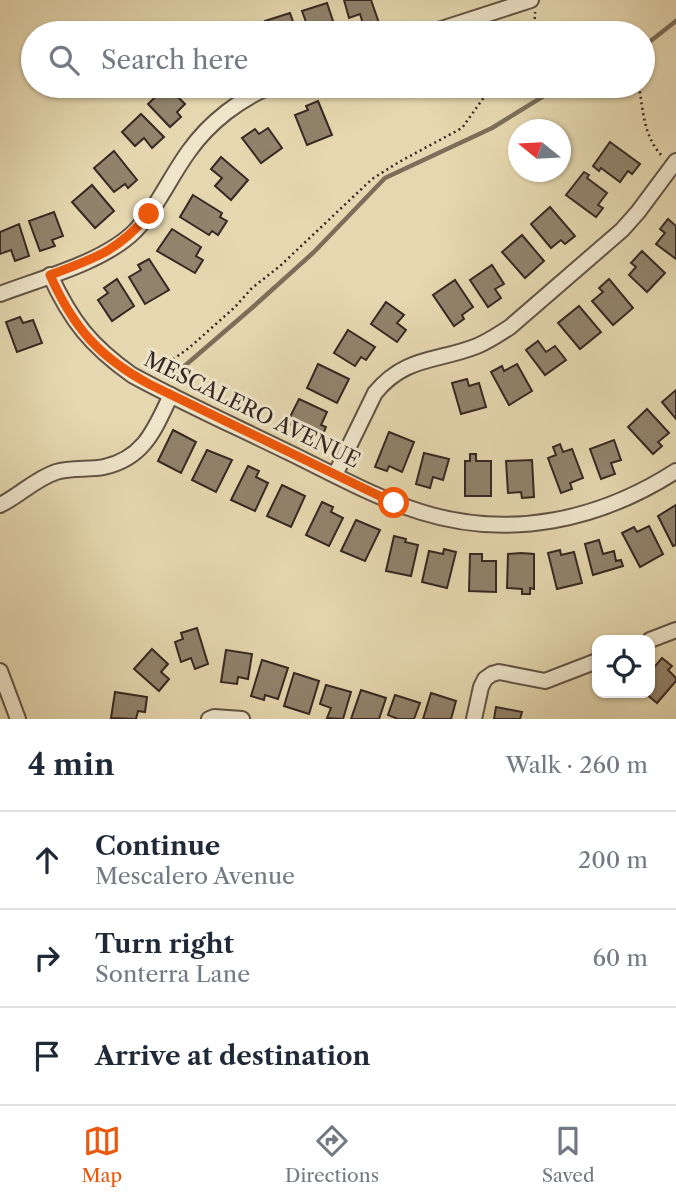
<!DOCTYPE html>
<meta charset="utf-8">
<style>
body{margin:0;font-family:"Libre Caslon Text",serif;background:#f2f2f3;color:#1f2937}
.controls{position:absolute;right:21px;bottom:21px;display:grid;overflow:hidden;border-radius:14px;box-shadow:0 2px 5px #0004}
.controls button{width:63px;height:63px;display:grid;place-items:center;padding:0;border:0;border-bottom:2px solid #e0e1e3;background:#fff;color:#1f2937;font:35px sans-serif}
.compass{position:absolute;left:508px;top:119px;width:63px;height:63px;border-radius:50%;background:#fff;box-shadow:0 2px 5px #0004;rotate:288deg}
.stop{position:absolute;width:21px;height:21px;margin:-16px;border:5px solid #ea580c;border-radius:50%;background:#fff}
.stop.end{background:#ea580c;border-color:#fff;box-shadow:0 2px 7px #0008}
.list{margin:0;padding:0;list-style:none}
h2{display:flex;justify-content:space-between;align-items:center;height:91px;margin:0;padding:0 28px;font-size:30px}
h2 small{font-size:23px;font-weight:400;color:#747a83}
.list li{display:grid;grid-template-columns:46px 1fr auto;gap:21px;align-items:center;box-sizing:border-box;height:98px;padding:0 28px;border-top:2px solid #e0e1e3}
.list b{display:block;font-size:26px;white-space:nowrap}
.list p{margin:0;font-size:23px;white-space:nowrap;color:#747a83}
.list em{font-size:23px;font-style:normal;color:#747a83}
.icon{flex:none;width:38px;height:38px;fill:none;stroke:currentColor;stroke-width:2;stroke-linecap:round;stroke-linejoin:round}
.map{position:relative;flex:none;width:676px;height:719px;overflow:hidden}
.search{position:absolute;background:#fff;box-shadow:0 2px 5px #0004;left:21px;right:21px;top:21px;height:77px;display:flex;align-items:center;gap:18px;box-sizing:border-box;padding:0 24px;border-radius:38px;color:#747a83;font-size:26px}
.sheet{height:385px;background:#fff}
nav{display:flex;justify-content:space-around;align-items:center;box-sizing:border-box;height:98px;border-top:2px solid #e0e1e3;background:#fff;font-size:19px;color:#747a83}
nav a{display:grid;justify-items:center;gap:4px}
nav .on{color:#ea580c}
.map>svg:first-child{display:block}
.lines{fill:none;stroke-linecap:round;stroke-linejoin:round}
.stream{stroke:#7c6e5a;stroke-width:4.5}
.building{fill:#91836c;stroke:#362823;stroke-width:2}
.minor-casing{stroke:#625446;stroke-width:18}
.path{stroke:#362823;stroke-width:2.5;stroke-dasharray:2 3.5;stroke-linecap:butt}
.minor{stroke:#eee5cb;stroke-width:14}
.route{stroke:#ea580c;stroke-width:9}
.labels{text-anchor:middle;stroke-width:6;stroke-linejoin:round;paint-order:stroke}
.street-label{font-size:21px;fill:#362823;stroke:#eee5cb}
</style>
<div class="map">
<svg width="676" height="719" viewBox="0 0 676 719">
<rect width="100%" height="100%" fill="#e5d7af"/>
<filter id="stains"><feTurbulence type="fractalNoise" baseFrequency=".00286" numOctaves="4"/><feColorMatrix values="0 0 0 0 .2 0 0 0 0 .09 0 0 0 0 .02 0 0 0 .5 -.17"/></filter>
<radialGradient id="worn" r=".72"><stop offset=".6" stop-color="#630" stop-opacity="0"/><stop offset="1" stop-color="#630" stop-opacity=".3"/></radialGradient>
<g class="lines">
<g class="stream">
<polyline points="643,47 676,21"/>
<polyline points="173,376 253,307 314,252 385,178 492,128 560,86"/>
</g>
</g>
<g class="building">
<polygon points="344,0 371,0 379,23 364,27 360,14 349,18"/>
<polygon points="327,3 337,33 310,33 302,11"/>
<polygon points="290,13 297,33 269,33 265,21"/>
<polygon points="167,86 185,104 177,112 181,117 170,127 148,104"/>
<polygon points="318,101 332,135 307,145 295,115 308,110 306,106"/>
<polygon points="141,114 164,137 152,148 144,138 135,146 122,132"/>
<polygon points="268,128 282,148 261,163 242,138 255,129 259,134"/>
<polygon points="610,142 640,164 632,174 628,171 620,182 601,168 599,171 593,166"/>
<polygon points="114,151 137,180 128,188 125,184 114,192 94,168"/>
<polygon points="221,157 248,180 231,200 215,186 222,178 211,169"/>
<polygon points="584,172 589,175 587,178 607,193 598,205 603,208 596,217 566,195"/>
<polygon points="92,185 114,211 95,228 72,202"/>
<polygon points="193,195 222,213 220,217 227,221 218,235 212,231 209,235 180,217"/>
<polygon points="550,207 575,236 565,244 561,240 551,248 531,224"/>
<polygon points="54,212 63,236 52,240 55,246 40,251 29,221"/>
<polygon points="668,219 676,226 676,259 656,244 665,233 660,229"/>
<polygon points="19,224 29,256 15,261 11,250 0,254 0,232"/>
<polygon points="172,229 201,247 196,256 203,260 195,273 157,251"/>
<polygon points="522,235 544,261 525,278 502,252"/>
<polygon points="642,251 665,273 647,292 629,275 636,267 631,263"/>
<polygon points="149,259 169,290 145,304 129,277 141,270 138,265"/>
<polygon points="492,265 504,284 495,289 501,298 488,307 470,280"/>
<polygon points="117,279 134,306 112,321 98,300 108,293 104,288"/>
<polygon points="609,279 633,308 613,325 592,301 603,292 599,288"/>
<polygon points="455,280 473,307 462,315 464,319 454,326 433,295"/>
<polygon points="386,302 404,315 397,323 406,330 397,342 371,324"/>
<polygon points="579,306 601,332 580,349 558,323"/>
<polygon points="20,317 23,323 33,320 42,343 17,352 6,322"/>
<polygon points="348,330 375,347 366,360 361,357 355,366 334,353"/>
<polygon points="538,341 546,352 555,346 566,360 545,375 526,350"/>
<polygon points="318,364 349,379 337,403 307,388"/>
<polygon points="517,364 532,391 509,405 491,372 502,366 504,371"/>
<polygon points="467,379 469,386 479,383 486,407 461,414 452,383"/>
<polygon points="676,390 676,419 662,402"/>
<polygon points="299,399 327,412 321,425 326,427 321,439 287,423"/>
<polygon points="647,409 669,433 658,442 662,446 653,454 628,427"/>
<polygon points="173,430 196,442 181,473 158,461"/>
<polygon points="389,432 414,442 402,472 389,466 387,471 375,467"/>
<polygon points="614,440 621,460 611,463 615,474 601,479 590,449"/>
<polygon points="560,444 563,452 572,449 583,478 570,483 572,489 561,493 548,458 556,455 553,447"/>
<polygon points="207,450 232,460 216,492 192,480"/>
<polygon points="424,453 449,459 443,480 433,477 430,488 416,484"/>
<polygon points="470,454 476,454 476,461 491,461 491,496 465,496 465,461 470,461"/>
<polygon points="532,460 534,497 522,498 521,492 508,493 506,461"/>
<polygon points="248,466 259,471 256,477 268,483 255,511 231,500"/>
<polygon points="282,485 305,496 291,527 267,516"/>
<polygon points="322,502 333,507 331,512 343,518 329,546 306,535"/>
<polygon points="676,505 676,545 673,546 658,516"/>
<polygon points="356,520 380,530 365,561 341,551"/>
<polygon points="649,526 663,554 640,567 622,533 634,527 637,532"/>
<polygon points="394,536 406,539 405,542 418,545 411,576 386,571"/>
<polygon points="599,540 603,554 614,551 616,561 621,560 623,566 593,575 585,544"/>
<polygon points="444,549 456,552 447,588 422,582 429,551 443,554"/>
<polygon points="560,550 561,555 574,552 582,583 557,589 548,553"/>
<polygon points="521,553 534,554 534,589 530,588 530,594 522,594 522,589 507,588 508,554"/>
<polygon points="470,554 482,554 482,561 496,561 496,592 469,591"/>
<polygon points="197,628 208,664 195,669 191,658 181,662 175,642 183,639 181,633"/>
<polygon points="152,649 168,664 161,672 169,679 159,691 134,669"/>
<polygon points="226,650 252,654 248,679 238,677 237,684 221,682"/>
<polygon points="662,658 672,666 668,670 676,678 676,681 657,703 645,693 650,693 650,672"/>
<polygon points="262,660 288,668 278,699 265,695 264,700 251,696"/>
<polygon points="294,673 319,681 309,714 284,706"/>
<polygon points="326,685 351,692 343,719 327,718 331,708 320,704"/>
<polygon points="361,690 386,698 379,719 351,719"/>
<polygon points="115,692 147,697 145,712 138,711 136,719 111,718"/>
<polygon points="431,693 456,701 451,719 423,719"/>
<polygon points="395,695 420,703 414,719 398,719 388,715"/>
<polygon points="496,707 522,712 520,719 494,719"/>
</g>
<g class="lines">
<g class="minor-casing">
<g id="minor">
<polyline points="429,33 531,0"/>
<path d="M50 275C71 321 91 346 132 375 183 403 237 427 290 453 333 474 376 498 421 512 510 540 600 520 676 471"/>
<path d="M0 294C42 278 104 262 135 231 157 208 170 177 189 151 209 123 239 99 272 86"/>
<path d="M335 475 375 393C405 356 437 362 477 346 489 341 499 334 510 327L622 230 638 212 676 161"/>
<path d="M0 505C19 496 35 479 56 472 71 467 89 470 104 467 145 458 155 428 171 395"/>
<polyline points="650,640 676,630"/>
<polyline points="0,671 18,719"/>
<polyline points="209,719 214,717 242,719"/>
<polyline points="474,719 481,687 485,679 492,674 499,672 545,681 597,661"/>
</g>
</g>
<g class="path">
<path d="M526 33C531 27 536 20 535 12"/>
<path d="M639 86C643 111 644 138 663 157"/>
<polyline points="155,372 189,348 235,307 252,288 280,266 372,179 399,162 462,128 492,86"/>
</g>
<use href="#minor" class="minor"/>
</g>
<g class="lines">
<path class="route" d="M149 214C117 252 95 258 50 275 73 327 99 357 149 384L394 503"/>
</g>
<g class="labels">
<g class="street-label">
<text transform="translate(252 410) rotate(26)" y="7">MESCALERO AVENUE</text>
</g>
</g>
<rect width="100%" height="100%" filter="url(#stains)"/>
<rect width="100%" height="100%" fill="url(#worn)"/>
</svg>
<div class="controls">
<button><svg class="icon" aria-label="locate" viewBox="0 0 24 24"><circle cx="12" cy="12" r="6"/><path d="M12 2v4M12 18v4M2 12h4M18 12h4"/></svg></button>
</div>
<svg class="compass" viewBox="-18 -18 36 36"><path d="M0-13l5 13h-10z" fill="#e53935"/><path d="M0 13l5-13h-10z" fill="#747a83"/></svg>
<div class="stop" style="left:394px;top:503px"></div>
<div class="stop end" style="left:149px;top:214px"></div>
<div class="search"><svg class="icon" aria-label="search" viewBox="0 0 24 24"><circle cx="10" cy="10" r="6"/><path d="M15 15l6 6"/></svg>Search here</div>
</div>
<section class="sheet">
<h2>4 min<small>Walk · 260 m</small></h2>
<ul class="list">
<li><svg class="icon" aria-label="ahead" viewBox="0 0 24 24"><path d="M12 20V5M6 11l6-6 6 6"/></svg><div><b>Continue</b><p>Mescalero Avenue</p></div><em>200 m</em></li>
<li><svg class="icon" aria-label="right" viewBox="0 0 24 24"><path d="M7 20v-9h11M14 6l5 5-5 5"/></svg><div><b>Turn right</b><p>Sonterra Lane</p></div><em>60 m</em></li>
<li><svg class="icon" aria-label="arrive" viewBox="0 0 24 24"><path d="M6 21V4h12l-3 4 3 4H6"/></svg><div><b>Arrive at destination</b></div></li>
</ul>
</section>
<nav>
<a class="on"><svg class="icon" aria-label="map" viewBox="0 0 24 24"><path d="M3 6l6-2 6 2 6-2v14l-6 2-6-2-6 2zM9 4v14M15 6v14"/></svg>Map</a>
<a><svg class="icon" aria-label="directions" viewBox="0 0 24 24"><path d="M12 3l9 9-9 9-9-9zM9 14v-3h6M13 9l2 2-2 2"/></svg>Directions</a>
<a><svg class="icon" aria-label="saved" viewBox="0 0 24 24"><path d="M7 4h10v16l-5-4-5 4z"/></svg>Saved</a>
</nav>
